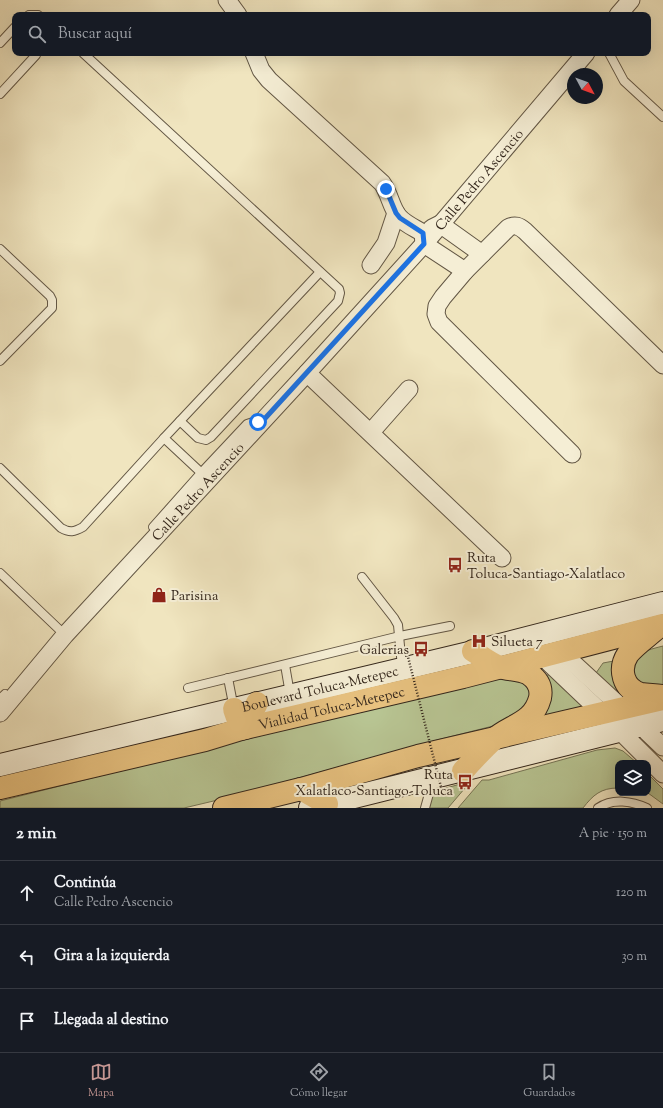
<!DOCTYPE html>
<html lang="es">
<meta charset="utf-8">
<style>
body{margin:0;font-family:"Sorts Mill Goudy",serif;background:#20242c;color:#f1f3f6}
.controls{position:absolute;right:12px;bottom:12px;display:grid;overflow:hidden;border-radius:8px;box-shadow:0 4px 16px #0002}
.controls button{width:36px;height:36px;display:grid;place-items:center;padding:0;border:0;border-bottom:1px solid #363941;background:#171b24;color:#f1f3f6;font:20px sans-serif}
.compass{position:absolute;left:567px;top:68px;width:36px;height:36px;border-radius:50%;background:#171b24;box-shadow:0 4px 16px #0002;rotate:131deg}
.stop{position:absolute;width:12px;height:12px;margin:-9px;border:3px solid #1a73e8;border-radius:50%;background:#fff}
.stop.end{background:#1a73e8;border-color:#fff;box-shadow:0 1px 4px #0008}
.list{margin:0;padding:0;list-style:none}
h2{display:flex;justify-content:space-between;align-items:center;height:52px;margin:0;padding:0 16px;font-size:17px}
h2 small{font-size:13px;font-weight:400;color:#9ea1a6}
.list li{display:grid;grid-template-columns:26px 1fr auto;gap:12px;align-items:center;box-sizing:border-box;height:64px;padding:0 16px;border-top:1px solid #363941}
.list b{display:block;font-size:15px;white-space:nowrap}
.list p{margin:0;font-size:13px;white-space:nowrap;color:#9ea1a6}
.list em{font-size:13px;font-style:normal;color:#9ea1a6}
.icon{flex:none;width:22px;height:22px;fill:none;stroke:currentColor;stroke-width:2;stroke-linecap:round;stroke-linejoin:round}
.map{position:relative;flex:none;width:663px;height:808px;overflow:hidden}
.search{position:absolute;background:#171b24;box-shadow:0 4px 16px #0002;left:12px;right:12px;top:12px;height:44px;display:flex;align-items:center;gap:10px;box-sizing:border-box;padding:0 14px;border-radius:8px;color:#9ea1a6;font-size:15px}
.sheet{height:244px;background:#171b24}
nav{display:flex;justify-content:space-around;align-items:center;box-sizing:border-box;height:56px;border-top:1px solid #363941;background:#171b24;font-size:11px;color:#9ea1a6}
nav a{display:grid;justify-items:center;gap:2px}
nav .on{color:#c59692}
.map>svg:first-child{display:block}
.green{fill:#b8c593;stroke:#767657}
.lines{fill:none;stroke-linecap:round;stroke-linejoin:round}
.lane-casing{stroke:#625644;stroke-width:10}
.street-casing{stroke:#625644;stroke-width:19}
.secondary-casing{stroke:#33261b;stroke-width:24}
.highway-casing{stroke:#33261b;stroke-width:24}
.lane{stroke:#f5eed5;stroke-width:8}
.street{stroke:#f5eed5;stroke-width:17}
.secondary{stroke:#f5eed5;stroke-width:22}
.highway{stroke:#e8c280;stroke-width:22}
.path-bridge{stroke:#33261b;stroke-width:2.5;stroke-dasharray:1 2;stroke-linecap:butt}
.route{stroke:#1a73e8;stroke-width:5}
.labels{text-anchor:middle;stroke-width:4;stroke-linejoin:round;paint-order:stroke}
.street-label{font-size:14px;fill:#33261b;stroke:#f5eed5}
.poi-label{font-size:14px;fill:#33261b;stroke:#f5eed5;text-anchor:start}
</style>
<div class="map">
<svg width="663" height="808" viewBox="0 0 663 808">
<rect width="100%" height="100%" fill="#f0e5bf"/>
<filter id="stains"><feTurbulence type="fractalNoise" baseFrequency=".005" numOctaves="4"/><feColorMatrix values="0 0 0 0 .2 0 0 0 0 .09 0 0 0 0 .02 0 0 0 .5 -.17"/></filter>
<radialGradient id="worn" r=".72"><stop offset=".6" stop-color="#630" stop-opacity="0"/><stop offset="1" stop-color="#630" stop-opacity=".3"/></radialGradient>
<g class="green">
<path d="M663 646V686L652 687 631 678C633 653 640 652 663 646Z"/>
<polygon points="619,660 617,683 625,702 596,673 603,663"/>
<polygon points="539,675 549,675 583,707 538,722"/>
<polygon points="516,676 530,686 530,708 501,724 437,740 222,799 184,808 0,808 0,801 495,677"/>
<path d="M615 748 623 751 637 763H618V788C601 788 593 795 583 808H458L482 780H489L597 750Z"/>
<polygon points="648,774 663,789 663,804 648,793"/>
<polygon points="471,781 448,808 424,808 434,784 437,783 439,790"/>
</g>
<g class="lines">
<g class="lane-casing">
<g id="lane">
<polyline points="29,15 38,15"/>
<polyline points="0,43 15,27"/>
<polyline points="83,53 339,289 340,293 338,301 211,437 206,440 198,438 180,421"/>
<polyline points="609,53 624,81 663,117"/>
<polyline points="0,94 36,55"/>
<polyline points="0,249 50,296 52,300 52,308 0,361"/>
<path d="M0 468 61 528C70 533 74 532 83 527L164 438"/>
<polyline points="209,480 164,438 320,272"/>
<polyline points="153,527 201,473 247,424 253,422 257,422"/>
<polyline points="0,573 65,635"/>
<polyline points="362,577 394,618 398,625 402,667"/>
<polyline points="285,665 290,694"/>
<polyline points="228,678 234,709"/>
<polyline points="188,688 400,636 450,626"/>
<polyline points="0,699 5,694"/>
<polyline points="425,808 430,790 429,780"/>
<path d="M598 808C613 798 632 801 647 808"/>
</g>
</g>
<g class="street-casing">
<g id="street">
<polyline points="227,0 238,15"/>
<polyline points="618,15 631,0"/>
<path d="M254 53 261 70 269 80 382 183C390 194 391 208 399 217 405 224 415 228 423 233"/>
<polyline points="432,228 440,224 482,254"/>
<polyline points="423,233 424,244 465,271"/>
<polyline points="371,265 386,243 396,213"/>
<polyline points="307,373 502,558"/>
<polyline points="371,432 409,389"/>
<path d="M572 454 439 322 436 314 437 306 443 297 465 271 508 228C515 224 519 226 525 231L663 365"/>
<polyline points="560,651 623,709 663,747"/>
<polyline points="542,656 603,714 663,774"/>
<path id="s1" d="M0 713 65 635 307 373 424 244 586 53"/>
</g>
</g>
<g class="secondary-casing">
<g id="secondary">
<path id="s2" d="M0 765 469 653 663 603"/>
<polyline points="310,808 663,720"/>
</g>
</g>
<g class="highway-casing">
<g id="highway">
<path d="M656 629C647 637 635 645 628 654 618 669 623 689 641 694 648 695 656 695 663 696"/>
<polyline points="234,709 241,729"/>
<polyline points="245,728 257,703"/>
<path d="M463 771C473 760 483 749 493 740 511 724 533 724 540 698 542 688 538 680 529 674 520 669 509 670 500 667 491 664 481 656 473 651"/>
<path id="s3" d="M0 788 205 740 241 729 463 677 663 625"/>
<polyline points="301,789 327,804"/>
<polyline points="224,808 301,789 418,756 663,699"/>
</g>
</g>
<use href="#lane" class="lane"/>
<use href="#street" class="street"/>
<use href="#secondary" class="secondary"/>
<use href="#highway" class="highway"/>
<polyline class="path-bridge" points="406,649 441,787"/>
</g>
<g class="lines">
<polyline class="route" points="258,422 259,425 424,244 423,233 400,218 396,213 386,189"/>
</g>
<defs>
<g id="bus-bare" transform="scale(1.2)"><path d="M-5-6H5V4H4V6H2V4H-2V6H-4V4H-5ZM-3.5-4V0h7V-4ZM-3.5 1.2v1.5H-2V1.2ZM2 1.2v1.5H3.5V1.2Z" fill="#8f2418" stroke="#f5eed5" stroke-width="2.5" paint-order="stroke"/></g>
<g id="shop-bare" transform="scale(1.2)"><path d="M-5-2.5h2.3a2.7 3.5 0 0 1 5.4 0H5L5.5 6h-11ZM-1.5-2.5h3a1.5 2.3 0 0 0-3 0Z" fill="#8f2418" stroke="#f5eed5" stroke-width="2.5" paint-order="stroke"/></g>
<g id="hospital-bare" transform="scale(1.2)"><path d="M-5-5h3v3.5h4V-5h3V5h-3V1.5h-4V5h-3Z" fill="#8f2418" stroke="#f5eed5" stroke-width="2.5" paint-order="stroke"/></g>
</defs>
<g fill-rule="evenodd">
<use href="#bus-bare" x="455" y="565"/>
<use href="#shop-bare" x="159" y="595"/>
<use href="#hospital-bare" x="479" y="641"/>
<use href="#bus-bare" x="421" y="649"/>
<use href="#bus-bare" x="465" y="782"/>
</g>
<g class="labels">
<g class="street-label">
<text dy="5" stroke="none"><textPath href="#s1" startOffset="717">Calle Pedro Ascencio</textPath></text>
<text dy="5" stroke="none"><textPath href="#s1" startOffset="297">Calle Pedro Ascencio</textPath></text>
<text dy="5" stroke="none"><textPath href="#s2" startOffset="329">Boulevard Toluca-Metepec</textPath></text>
<text dy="5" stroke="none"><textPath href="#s3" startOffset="341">Vialidad Toluca-Metepec</textPath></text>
</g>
<g class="poi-label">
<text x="467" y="562">Ruta<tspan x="467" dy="16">Toluca-Santiago-Xalatlaco</tspan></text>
<text x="171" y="600">Parisina</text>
<text x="491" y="646">Silueta 7</text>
<text x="409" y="654" text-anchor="end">Galerias</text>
<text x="453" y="779" text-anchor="end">Ruta<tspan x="453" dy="16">Xalatlaco-Santiago-Toluca</tspan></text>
</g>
</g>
<rect width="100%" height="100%" filter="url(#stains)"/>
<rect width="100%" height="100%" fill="url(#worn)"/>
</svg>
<div class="controls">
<button><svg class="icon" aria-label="layers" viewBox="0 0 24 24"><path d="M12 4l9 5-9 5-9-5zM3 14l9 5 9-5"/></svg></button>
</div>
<svg class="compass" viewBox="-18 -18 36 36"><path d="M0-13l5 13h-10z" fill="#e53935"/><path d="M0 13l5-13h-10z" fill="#9ea1a6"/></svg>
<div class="stop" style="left:258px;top:422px"></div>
<div class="stop end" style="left:386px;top:189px"></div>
<div class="search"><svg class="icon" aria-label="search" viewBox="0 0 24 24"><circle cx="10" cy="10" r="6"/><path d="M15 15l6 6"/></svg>Buscar aquí</div>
</div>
<section class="sheet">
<h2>2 min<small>A pie · 150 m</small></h2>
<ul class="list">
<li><svg class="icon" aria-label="ahead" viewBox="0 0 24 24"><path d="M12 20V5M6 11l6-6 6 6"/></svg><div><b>Continúa</b><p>Calle Pedro Ascencio</p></div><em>120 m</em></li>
<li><svg class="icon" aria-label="left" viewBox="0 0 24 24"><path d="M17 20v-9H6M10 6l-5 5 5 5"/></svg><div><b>Gira a la izquierda</b></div><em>30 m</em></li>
<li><svg class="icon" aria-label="arrive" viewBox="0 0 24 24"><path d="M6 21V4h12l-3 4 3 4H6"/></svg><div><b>Llegada al destino</b></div></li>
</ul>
</section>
<nav>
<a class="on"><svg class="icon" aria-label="map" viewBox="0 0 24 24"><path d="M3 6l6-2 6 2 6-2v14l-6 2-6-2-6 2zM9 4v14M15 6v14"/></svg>Mapa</a>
<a><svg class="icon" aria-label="directions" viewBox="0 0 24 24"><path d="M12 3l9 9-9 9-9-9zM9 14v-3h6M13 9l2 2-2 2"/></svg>Cómo llegar</a>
<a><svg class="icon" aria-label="saved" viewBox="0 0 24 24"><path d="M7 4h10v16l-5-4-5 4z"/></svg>Guardados</a>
</nav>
